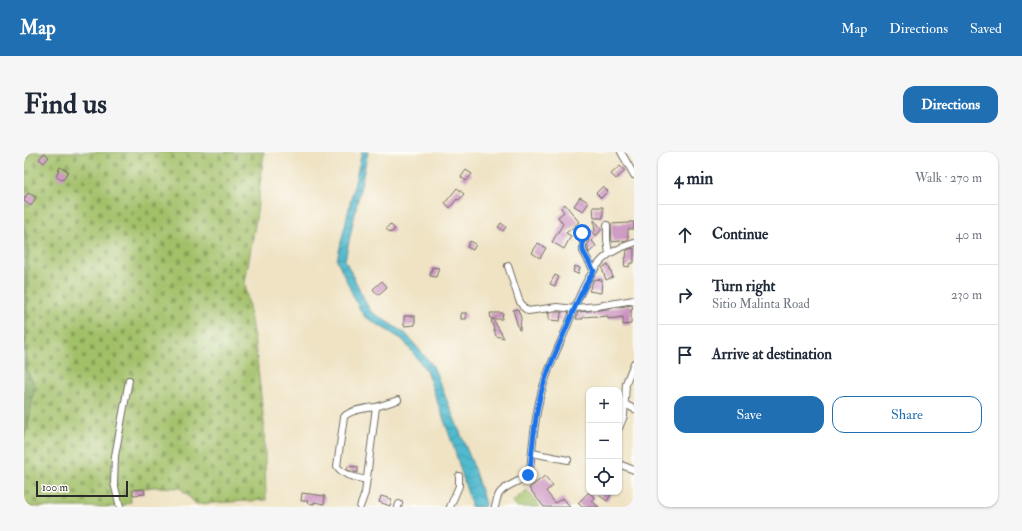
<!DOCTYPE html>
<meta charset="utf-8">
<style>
body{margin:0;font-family:"IM FELL Double Pica",serif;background:#f6f6f7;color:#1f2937}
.controls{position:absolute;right:12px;bottom:12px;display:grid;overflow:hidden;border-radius:8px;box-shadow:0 1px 3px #0004}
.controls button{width:36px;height:36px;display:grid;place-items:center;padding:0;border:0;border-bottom:1px solid #e0e1e3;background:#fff;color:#1f2937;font:20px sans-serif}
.scale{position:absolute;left:12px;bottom:10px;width:92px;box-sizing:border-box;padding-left:4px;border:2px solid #2b2b2b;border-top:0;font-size:11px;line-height:14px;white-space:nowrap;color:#2b2b2b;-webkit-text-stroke:3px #fdfcf7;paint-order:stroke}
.stop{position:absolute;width:12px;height:12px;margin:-9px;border:3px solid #1a73e8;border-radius:50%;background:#fff}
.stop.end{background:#1a73e8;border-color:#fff;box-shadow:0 1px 4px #0008}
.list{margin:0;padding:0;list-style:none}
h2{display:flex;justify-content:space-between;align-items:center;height:52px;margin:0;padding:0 16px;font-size:17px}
h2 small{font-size:13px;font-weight:400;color:#747a83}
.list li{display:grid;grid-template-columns:26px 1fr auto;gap:12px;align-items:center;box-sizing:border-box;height:60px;padding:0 16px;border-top:1px solid #e0e1e3}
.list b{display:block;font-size:15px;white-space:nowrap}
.list p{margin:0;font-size:13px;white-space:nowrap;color:#747a83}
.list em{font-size:13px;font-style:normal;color:#747a83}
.actions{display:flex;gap:8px;padding:12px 16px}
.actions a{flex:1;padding:9px 0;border:1px solid #1f6fb2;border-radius:12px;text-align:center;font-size:14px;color:#1f6fb2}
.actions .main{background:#1f6fb2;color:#fff}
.icon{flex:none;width:22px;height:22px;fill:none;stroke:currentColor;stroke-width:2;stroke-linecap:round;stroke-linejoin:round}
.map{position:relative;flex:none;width:610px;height:355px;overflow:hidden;border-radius:12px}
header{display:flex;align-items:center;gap:24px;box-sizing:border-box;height:56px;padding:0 20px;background:#1f6fb2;color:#fff}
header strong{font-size:19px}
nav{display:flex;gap:22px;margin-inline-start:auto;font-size:14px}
.intro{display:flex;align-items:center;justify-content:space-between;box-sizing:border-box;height:96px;padding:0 24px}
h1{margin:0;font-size:28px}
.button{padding:10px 18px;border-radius:12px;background:#1f6fb2;color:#fff;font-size:14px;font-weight:700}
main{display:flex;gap:24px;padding:0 24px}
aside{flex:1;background:#fff;border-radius:12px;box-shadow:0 1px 3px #0004}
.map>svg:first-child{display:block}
.green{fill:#a2c067;stroke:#667649}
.forest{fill:url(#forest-firs);stroke:#566844}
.cemetery{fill:url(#cemetery-stones);stroke:#667649}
.water{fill:url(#water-waves);stroke:#3e727c}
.building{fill:#c98fbe}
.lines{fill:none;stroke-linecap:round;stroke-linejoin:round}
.minor-casing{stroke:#706b61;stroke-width:8}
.minor{stroke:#fff;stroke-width:6}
.route{stroke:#1a73e8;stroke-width:5}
</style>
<header>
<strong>Map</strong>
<nav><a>Map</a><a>Directions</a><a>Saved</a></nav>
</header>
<div class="intro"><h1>Find us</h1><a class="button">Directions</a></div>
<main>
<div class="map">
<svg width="610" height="355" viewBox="0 0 610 355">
<defs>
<pattern id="forest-firs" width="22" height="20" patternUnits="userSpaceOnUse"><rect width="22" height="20" fill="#81a65c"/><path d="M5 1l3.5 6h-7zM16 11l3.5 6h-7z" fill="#6a874c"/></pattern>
<pattern id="cemetery-stones" width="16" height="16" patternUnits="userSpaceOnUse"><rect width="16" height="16" fill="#a2c067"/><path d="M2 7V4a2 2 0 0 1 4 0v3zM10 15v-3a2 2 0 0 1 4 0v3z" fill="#849c55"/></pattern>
<pattern id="water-waves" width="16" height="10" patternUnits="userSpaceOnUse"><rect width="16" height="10" fill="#51bace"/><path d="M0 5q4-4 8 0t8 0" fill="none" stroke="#4397a7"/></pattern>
</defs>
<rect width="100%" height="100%" fill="#fdfcf7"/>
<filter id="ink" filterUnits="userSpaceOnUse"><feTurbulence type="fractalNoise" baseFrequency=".025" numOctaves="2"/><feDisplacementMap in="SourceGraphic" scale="8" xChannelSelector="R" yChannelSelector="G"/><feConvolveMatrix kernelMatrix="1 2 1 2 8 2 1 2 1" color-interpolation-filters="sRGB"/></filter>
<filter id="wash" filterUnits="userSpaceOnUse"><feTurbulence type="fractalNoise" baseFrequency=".012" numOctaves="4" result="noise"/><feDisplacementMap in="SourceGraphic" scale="16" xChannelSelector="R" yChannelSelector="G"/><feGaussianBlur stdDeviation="0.9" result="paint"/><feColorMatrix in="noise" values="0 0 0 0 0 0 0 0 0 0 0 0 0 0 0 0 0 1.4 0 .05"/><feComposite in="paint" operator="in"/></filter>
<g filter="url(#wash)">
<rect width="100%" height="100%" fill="#efe3c4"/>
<polygon class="green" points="503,338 516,355 493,355 489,349"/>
<polygon class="forest" points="0,72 4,94 2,217 11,233 5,269 0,287"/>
<polygon class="cemetery" points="0,0 240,0 232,67 221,131 232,199 240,271 242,348 172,352 156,336 129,335 106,338 107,350 96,355 5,355 0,346 0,287 5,269 11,233 2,217 4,94 0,72"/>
<polygon class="water" points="338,0 344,0 321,108 346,159 382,182 409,214 448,310 461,352 460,355 447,355 447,352 429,293 402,218 379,188 341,165 335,156 313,108"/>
<g id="blocks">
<g class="building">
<polygon points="20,1 25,5 20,11 15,7"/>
<polygon points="596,14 601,19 592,27 587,22"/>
<polygon points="36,15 44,19 39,28 32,24"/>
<polygon points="442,18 448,22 442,29 437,25"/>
<polygon points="579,34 584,39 577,46 572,41"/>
<polygon points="433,36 440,42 435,48 433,47 426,56 421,51"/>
<polygon points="4,41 12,45 7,54 0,49 0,47"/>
<polygon points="556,45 564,50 564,52 559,59 550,54"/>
<polygon points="541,52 555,70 542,81 547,84 540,97 528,90 539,72 534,65 540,60 537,56"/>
<polygon points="569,55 579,55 579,66 570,66"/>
<polygon points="570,68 578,77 568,89 572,94 565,101 564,98 564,90 565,89 564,86 563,82 559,75 562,72 571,84"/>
<polygon points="605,70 610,70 610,77 604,77 604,88 588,90 587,72 605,71"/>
<polygon points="477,71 482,75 479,79 474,75"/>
<polygon points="366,72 371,77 367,81 362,77"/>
<polygon points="446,89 452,92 449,98 443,95"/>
<polygon points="514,91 522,96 516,106 508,101"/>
<polygon points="610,96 610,111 606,111 605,115 600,114 601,106 602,106 603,98"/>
<polygon points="584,112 589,125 582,128 578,116"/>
<polygon points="551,114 556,116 554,122 549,120"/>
<polygon points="408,115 415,116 412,125 406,124"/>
<polygon points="531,123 535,125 531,134 526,132"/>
<polygon points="570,127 578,128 577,141 565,139"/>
<polygon points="358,129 363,135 354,143 349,137"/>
<polygon points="608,153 609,157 607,158 607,172 599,173 599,165 584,167 584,164 572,165 572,164 559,165 559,167 552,167 554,160 575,158"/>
<polygon points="494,157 497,166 496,178 495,178 489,158"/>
<polygon points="533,160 538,160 538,161 537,161 536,169 525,168 525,161 523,161"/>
<rect x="437" y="161" width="5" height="6"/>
<polygon points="466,161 479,161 478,167 467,167"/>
<polygon points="380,164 391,164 391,173 380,174"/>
<polygon points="469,167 480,186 472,184 467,168"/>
<polygon points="324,314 334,315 334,321 323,318"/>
<polygon points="521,324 529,334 522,339 531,351 539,346 546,355 520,355 505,336"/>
<polygon points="120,337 121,342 109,343 109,338"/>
<polygon points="565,340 571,346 568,349 575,355 558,355 554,351"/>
<polygon points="579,340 583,340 587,343 583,349 576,344"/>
<polygon points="278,341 301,344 300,352 290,350 290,352 283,351 284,349 277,349"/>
<polygon points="357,344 368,347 366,354 355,350"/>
</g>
</g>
</g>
<g filter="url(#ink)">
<use href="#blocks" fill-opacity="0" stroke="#706b61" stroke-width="1"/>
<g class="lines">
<g class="minor-casing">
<g id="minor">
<polyline points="597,0 610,23"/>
<polyline points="583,73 583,88 585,102"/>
<polyline points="555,77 559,84 559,99 570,119"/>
<polyline points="484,114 495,148 499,155 504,159 533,155 550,157"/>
<polyline points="551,156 574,154 610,148"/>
<polyline points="601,252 610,257"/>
<polyline points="595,276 600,264 602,231 610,211"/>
<polyline points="508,301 544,308"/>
<polyline points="595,312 610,318"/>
<path d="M342 328C331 325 319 324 313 314L320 265C325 258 343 256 352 255"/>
<polyline points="96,355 90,331 91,304 105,228"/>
<polyline points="336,355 341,341 352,255 374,248"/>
<polyline points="374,355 375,352"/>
<polyline points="426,355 435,334 435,324"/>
<path d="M471 355C472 351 473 346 475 342 482 331 500 331 506 318 508 297 510 275 514 255 519 227 532 201 543 175 552 152 561 126 578 108 587 99 598 95 610 91"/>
</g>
</g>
<use href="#minor" class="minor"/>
</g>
</g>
<g class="lines" filter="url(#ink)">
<path class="route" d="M504 323 506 318C508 297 510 275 514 254 519 228 531 202 542 177 550 157 558 137 570 119L559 99 558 81"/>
</g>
</svg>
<div class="controls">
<button>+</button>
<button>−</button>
<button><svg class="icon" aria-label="locate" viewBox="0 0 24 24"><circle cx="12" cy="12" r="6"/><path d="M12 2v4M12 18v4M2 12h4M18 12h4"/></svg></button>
</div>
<div class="scale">100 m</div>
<div class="stop" style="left:558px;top:81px"></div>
<div class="stop end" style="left:504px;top:323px"></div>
</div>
<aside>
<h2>4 min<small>Walk · 270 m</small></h2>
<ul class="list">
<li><svg class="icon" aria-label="ahead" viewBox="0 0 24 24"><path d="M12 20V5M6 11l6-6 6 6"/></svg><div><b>Continue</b></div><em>40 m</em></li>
<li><svg class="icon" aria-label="right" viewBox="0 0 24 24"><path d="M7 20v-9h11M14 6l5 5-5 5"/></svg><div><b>Turn right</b><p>Sitio Malinta Road</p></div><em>230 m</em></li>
<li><svg class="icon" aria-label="arrive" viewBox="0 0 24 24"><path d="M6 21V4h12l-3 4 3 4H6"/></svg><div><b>Arrive at destination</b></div></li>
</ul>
<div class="actions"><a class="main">Save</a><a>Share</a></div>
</aside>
</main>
